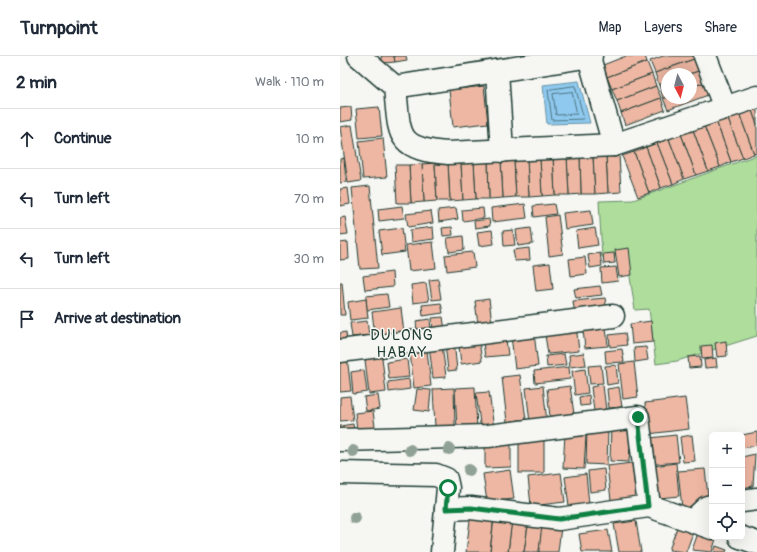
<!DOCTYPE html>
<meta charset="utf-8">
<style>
body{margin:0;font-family:Pangolin,sans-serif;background:#f2f2f3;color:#1f2937}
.controls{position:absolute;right:12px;bottom:12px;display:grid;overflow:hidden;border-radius:6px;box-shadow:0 4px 16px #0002}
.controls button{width:36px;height:36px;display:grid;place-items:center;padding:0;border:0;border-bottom:1px solid #e0e1e3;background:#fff;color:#1f2937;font:20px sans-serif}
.compass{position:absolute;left:321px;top:12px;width:36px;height:36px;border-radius:50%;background:#fff;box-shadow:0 4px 16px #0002;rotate:173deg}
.stop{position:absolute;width:12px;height:12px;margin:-9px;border:3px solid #0b8043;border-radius:50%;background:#fff}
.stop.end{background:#0b8043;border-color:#fff;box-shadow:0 1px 4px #0008}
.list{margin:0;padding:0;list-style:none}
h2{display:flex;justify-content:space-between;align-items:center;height:52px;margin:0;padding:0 16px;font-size:17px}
h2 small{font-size:13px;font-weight:400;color:#747a83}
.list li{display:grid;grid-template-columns:26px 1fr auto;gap:12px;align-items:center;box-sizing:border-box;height:60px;padding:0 16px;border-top:1px solid #e0e1e3}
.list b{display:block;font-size:15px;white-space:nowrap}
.list em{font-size:13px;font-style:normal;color:#747a83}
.icon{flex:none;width:22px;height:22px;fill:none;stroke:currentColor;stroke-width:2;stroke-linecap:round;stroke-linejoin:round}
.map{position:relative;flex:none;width:417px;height:496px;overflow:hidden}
header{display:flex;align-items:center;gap:24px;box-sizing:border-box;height:56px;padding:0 20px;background:#fff;border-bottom:1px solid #e0e1e3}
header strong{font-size:19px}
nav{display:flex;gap:22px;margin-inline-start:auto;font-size:14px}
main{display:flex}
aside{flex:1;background:#fff}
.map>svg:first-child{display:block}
.green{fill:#aedd9c;stroke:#668d68}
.water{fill:#8fc9ef;stroke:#6291a4}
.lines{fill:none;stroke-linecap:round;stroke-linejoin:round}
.shore{stroke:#4c757f;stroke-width:1}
.building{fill:#eeb7a3;stroke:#1f3d34}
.minor-casing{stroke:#1f3d34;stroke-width:25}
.minor{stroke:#f6f6f2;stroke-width:22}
.tree{fill:#90a295}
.route{stroke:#0b8043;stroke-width:5}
.labels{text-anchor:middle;stroke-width:3;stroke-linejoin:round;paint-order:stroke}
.neighbourhood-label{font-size:15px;letter-spacing:1px;fill:#1f3d34;stroke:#f6f6f2}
</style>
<header>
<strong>Turnpoint</strong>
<nav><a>Map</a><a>Layers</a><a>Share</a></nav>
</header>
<main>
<aside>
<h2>2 min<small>Walk · 110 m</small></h2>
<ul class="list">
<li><svg class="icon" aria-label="ahead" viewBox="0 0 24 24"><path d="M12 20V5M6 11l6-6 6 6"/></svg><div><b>Continue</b></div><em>10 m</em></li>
<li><svg class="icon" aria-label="left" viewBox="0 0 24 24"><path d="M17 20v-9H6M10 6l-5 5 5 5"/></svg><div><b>Turn left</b></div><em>70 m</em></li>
<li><svg class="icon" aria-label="left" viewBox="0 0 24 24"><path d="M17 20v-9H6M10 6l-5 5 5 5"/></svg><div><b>Turn left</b></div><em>30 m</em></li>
<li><svg class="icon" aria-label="arrive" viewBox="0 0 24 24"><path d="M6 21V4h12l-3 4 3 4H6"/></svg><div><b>Arrive at destination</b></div></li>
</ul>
</aside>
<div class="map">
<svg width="417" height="496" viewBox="0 0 417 496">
<rect width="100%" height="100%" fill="#f6f6f2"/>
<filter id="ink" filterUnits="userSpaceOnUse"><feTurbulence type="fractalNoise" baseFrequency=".025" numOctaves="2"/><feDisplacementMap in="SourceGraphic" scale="8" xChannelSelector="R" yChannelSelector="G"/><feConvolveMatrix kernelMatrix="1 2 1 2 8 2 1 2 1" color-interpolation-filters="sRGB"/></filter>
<g filter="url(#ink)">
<polygon class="green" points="417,99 417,280 337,305 316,308 309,253 295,254 287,201 262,201 259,145 293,144"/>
<polygon class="water" points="239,25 250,67 207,68 203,29"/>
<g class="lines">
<g class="shore">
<polygon points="235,30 244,63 212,64 208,34"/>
<polygon points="232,36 237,58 216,59 213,38"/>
</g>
</g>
<g class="building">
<polygon points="41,0 54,0 55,6 43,7"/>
<polygon points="54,0 66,0 67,4 55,6"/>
<polygon points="286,0 305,0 307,6 267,21 263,9"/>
<polygon points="323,0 353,0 354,3 315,17 310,5"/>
<polygon points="354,3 359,15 349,18 327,18 327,26 319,29 315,17"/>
<polygon points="307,6 312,18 272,33 267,21"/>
<polygon points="359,15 363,27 351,31 351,18 349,18"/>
<polygon points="312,18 316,30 277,45 272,33"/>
<polygon points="327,26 327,40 323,42 319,29"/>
<polygon points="363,27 368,39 328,54 323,42 351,42 351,31"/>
<polygon points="144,30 148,67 113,71 109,34"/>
<polygon points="316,30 321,42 281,57 277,45"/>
<polygon points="321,42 325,54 285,69 281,57"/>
<polygon points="417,50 417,69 411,52"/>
<polygon points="11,51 12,64 0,66 0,52"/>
<polygon points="39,51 42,80 19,82 16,53"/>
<polygon points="411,52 417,69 417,97 414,98 399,57"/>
<polygon points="399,57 414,98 403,102 387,61"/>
<polygon points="387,61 403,102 391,106 376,65"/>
<polygon points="376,65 391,106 380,111 364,70"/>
<polygon points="12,69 21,125 8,127 0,71"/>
<polygon points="364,70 380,111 368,115 353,74"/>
<polygon points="353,74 368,115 356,119 341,78"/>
<polygon points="341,78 356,119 344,123 329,83"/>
<polygon points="43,82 47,121 23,123 19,85"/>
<polygon points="329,83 344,123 333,128 317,87"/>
<polygon points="317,87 333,128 321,132 306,91"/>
<polygon points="306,91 321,132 309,137 294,96"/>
<polygon points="294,96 309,137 298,141 282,100"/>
<polygon points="279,98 281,136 268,137 266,99"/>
<polygon points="253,99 255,138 241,138 240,100"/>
<polygon points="253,99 266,99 268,137 255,138"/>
<polygon points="240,100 241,138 229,139 227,101"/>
<polygon points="213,101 227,101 229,139 215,139"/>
<polygon points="213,101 215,139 202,140 200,102"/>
<polygon points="4,102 6,126 0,127 0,103"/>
<polygon points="200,102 202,140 189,141 187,103"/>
<polygon points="174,103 176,141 163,142 161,104"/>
<polygon points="174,103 187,103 189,141 176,141"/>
<polygon points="161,104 163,142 149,143 148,105"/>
<polygon points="148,105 149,143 136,143 134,106"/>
<polygon points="121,106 123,144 110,145 108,107"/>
<polygon points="121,106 134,106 136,143 123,144"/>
<polygon points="95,107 97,145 84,146 82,108"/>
<polygon points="95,107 108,107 110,145 97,145"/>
<polygon points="82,108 84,146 71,147 69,109"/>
<polygon points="55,109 69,109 71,147 57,147"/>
<polygon points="30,130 38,212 20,213 12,132"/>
<polygon points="8,132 10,148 0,150 0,133"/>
<polygon points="185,148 187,162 152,166 151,152"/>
<polygon points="214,148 216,158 194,161 193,150"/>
<polygon points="62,150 64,162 39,165 38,153"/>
<polygon points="116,152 118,163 99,166 98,154"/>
<polygon points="143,152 144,162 123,165 122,154"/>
<polygon points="251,154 253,169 225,173 223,157"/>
<polygon points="91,155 93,167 68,171 66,158"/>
<polygon points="218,159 223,198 209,200 205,161"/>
<polygon points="5,161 8,178 0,179 0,162"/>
<polygon points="149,163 150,170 135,172 134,165"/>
<polygon points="93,171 94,183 71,186 70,174"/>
<polygon points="112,171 113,179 103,180 102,172"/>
<polygon points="62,172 65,196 42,199 39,175"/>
<polygon points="191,172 193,188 178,190 176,174"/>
<polygon points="255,172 258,189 238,192 236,175"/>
<polygon points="152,174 154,188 139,190 137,176"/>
<polygon points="173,174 175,189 164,190 163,175"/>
<polygon points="123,180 124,194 109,196 107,182"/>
<polygon points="8,186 9,203 0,204 0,187"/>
<polygon points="93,186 96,212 69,215 66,189"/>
<polygon points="189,192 190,204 175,205 173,194"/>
<polygon points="289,192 292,219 279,221 275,194"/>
<polygon points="133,196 135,211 107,215 105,199"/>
<polygon points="260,197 262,210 250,212 248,199"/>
<polygon points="274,197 275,207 264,208 263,198"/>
<polygon points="245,201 247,218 231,220 229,203"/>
<polygon points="210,207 213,233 196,235 193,209"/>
<polygon points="276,211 278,225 262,227 261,212"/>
<polygon points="52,216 53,231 25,234 23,220"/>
<polygon points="98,223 101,243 92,244 89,224"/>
<polygon points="0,226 2,226 5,259 0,259"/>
<polygon points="86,227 89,245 73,247 71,229"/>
<polygon points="260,230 262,239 236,242 234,233"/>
<polygon points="47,238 49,251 27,254 26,240"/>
<polygon points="265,242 267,255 235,259 233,245"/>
<polygon points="26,243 28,262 10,264 8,246"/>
<polygon points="149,243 152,267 138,269 135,245"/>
<polygon points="101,247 103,257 83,260 82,249"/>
<polygon points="61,252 64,277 35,280 32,256"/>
<polygon points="103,261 105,274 93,276 92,262"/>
<polygon points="90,263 91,274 77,275 76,265"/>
<polygon points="27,265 29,279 12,281 10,267"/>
<polygon points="311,265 313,286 292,288 290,268"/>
<polygon points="236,269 239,295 208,298 204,273"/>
<polygon points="266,271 268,290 245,292 243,274"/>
<polygon points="6,276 7,288 0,289 0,277"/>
<polygon points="165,276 168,299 145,301 142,279"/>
<polygon points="194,277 198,310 175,313 171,280"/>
<polygon points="285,277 287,289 270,291 269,279"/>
<polygon points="138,279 142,305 121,308 118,281"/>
<polygon points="114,285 117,314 108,315 105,287"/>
<polygon points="386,285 387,300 377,301 375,287"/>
<polygon points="86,286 91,330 74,332 69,288"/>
<polygon points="102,288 106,321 93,322 89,289"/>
<polygon points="372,289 373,302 362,303 361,290"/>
<polygon points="306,291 308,304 295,306 294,292"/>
<polygon points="41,293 46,336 29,338 24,295"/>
<polygon points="282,293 284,306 266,307 265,295"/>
<polygon points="244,297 246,309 230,311 229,299"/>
<polygon points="224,298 226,309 207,311 206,300"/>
<polygon points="7,300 11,335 0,336 0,301"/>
<polygon points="360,300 361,311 349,312 348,301"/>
<polygon points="376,302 377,311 365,312 364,304"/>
<polygon points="67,303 69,321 49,323 47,306"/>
<polygon points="294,306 298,341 283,343 279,308"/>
<polygon points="261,309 263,327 250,328 248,310"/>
<polygon points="276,309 278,327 267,329 265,310"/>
<polygon points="229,311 230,323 195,327 194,315"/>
<polygon points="245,313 248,337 235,339 232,315"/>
<polygon points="24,314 27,336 13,338 11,316"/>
<polygon points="180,319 186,363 167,366 162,321"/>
<polygon points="69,323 70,333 49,336 48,326"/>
<polygon points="263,329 266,354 254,355 251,331"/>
<polygon points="203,330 207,366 190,367 186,332"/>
<polygon points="230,330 234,358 210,361 207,333"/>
<polygon points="135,331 137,374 117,374 115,332"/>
<polygon points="279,331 282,351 269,352 267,333"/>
<polygon points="114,332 115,370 95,371 93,333"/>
<polygon points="77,333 91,334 89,356 74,354"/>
<polygon points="149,336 154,373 141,375 136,337"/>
<polygon points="38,339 40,353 26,355 24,341"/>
<polygon points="249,339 250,349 240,350 239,341"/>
<polygon points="10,340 13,364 0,365 0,341"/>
<polygon points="345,342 349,373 308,378 305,347"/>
<polygon points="33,355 36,379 18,381 15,357"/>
<polygon points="13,368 15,381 0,383 0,370"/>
<polygon points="271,370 291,370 289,406 270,405"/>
<polygon points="247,373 268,374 267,409 246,408"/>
<polygon points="417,376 417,389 402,392 402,379"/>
<polygon points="225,378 246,379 244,413 223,412"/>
<polygon points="336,379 339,406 305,409 310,382"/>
<polygon points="352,379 355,405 343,406 340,381"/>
<rect x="179" y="381" width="25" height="36"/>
<polygon points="171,387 171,411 145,412 145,388"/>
<polygon points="415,398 413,430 402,432 402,401"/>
<polygon points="292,407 296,441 271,444 267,410"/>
<polygon points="336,407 339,440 309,443 306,411"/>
<polygon points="264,413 266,434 250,436 248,415"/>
<polygon points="365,413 369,449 342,452 338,415"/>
<polygon points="170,414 174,443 147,446 143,418"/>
<polygon points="221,417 225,446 191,450 188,421"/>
<polygon points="246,418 249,448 229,450 225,421"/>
<polygon points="131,456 154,459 150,496 126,496"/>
<polygon points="172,461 189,463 184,496 168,496"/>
<polygon points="154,462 172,464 168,496 150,496"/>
<polygon points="189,463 203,465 199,496 184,496"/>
<polygon points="296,465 301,496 279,496 274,468"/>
<polygon points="339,466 355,471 346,496 329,494"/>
<polygon points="202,468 221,471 218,496 199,496"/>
<polygon points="268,474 272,496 242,496 239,478"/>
<polygon points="358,477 376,483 372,496 352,494"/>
<polygon points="376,490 387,494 386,496 374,496"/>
</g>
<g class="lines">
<g class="minor-casing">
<g id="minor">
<path d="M19 0 55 31C60 78 54 93 108 97L274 89 417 41"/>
<polyline points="365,0 385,52"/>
<polyline points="249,1 274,89"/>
<polyline points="157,15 162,95"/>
<polyline points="55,31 251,0"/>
<polyline points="0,295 273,260"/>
<polyline points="0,384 148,380 298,361 309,450"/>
<polyline points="0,417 96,419 106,423 108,432 102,496"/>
<polyline points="402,445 417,443"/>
<polyline points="106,453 131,452 219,463 309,450 372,472"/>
<polyline points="352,465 367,451 372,450"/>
<polyline points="400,481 417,487"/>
</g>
</g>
<use href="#minor" class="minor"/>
</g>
<g class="tree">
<circle cx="109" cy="393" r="6"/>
<circle cx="70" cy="394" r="6"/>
<circle cx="13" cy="395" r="6"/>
<circle cx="129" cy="414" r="6"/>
<circle cx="15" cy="462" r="6"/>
</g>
</g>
<g class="lines" filter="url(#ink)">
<polyline class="route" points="108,432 106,453 131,452 219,463 308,450 298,361"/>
</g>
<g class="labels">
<g class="neighbourhood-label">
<text x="62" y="284">DULONG<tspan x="62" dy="17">HABAY</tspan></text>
</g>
</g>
</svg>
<div class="controls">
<button>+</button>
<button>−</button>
<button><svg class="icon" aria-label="locate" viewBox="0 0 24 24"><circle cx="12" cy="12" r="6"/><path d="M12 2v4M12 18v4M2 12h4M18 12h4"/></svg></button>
</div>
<svg class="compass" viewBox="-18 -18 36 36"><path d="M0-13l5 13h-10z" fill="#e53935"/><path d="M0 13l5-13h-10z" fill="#747a83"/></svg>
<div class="stop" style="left:108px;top:432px"></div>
<div class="stop end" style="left:298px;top:361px"></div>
</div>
</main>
